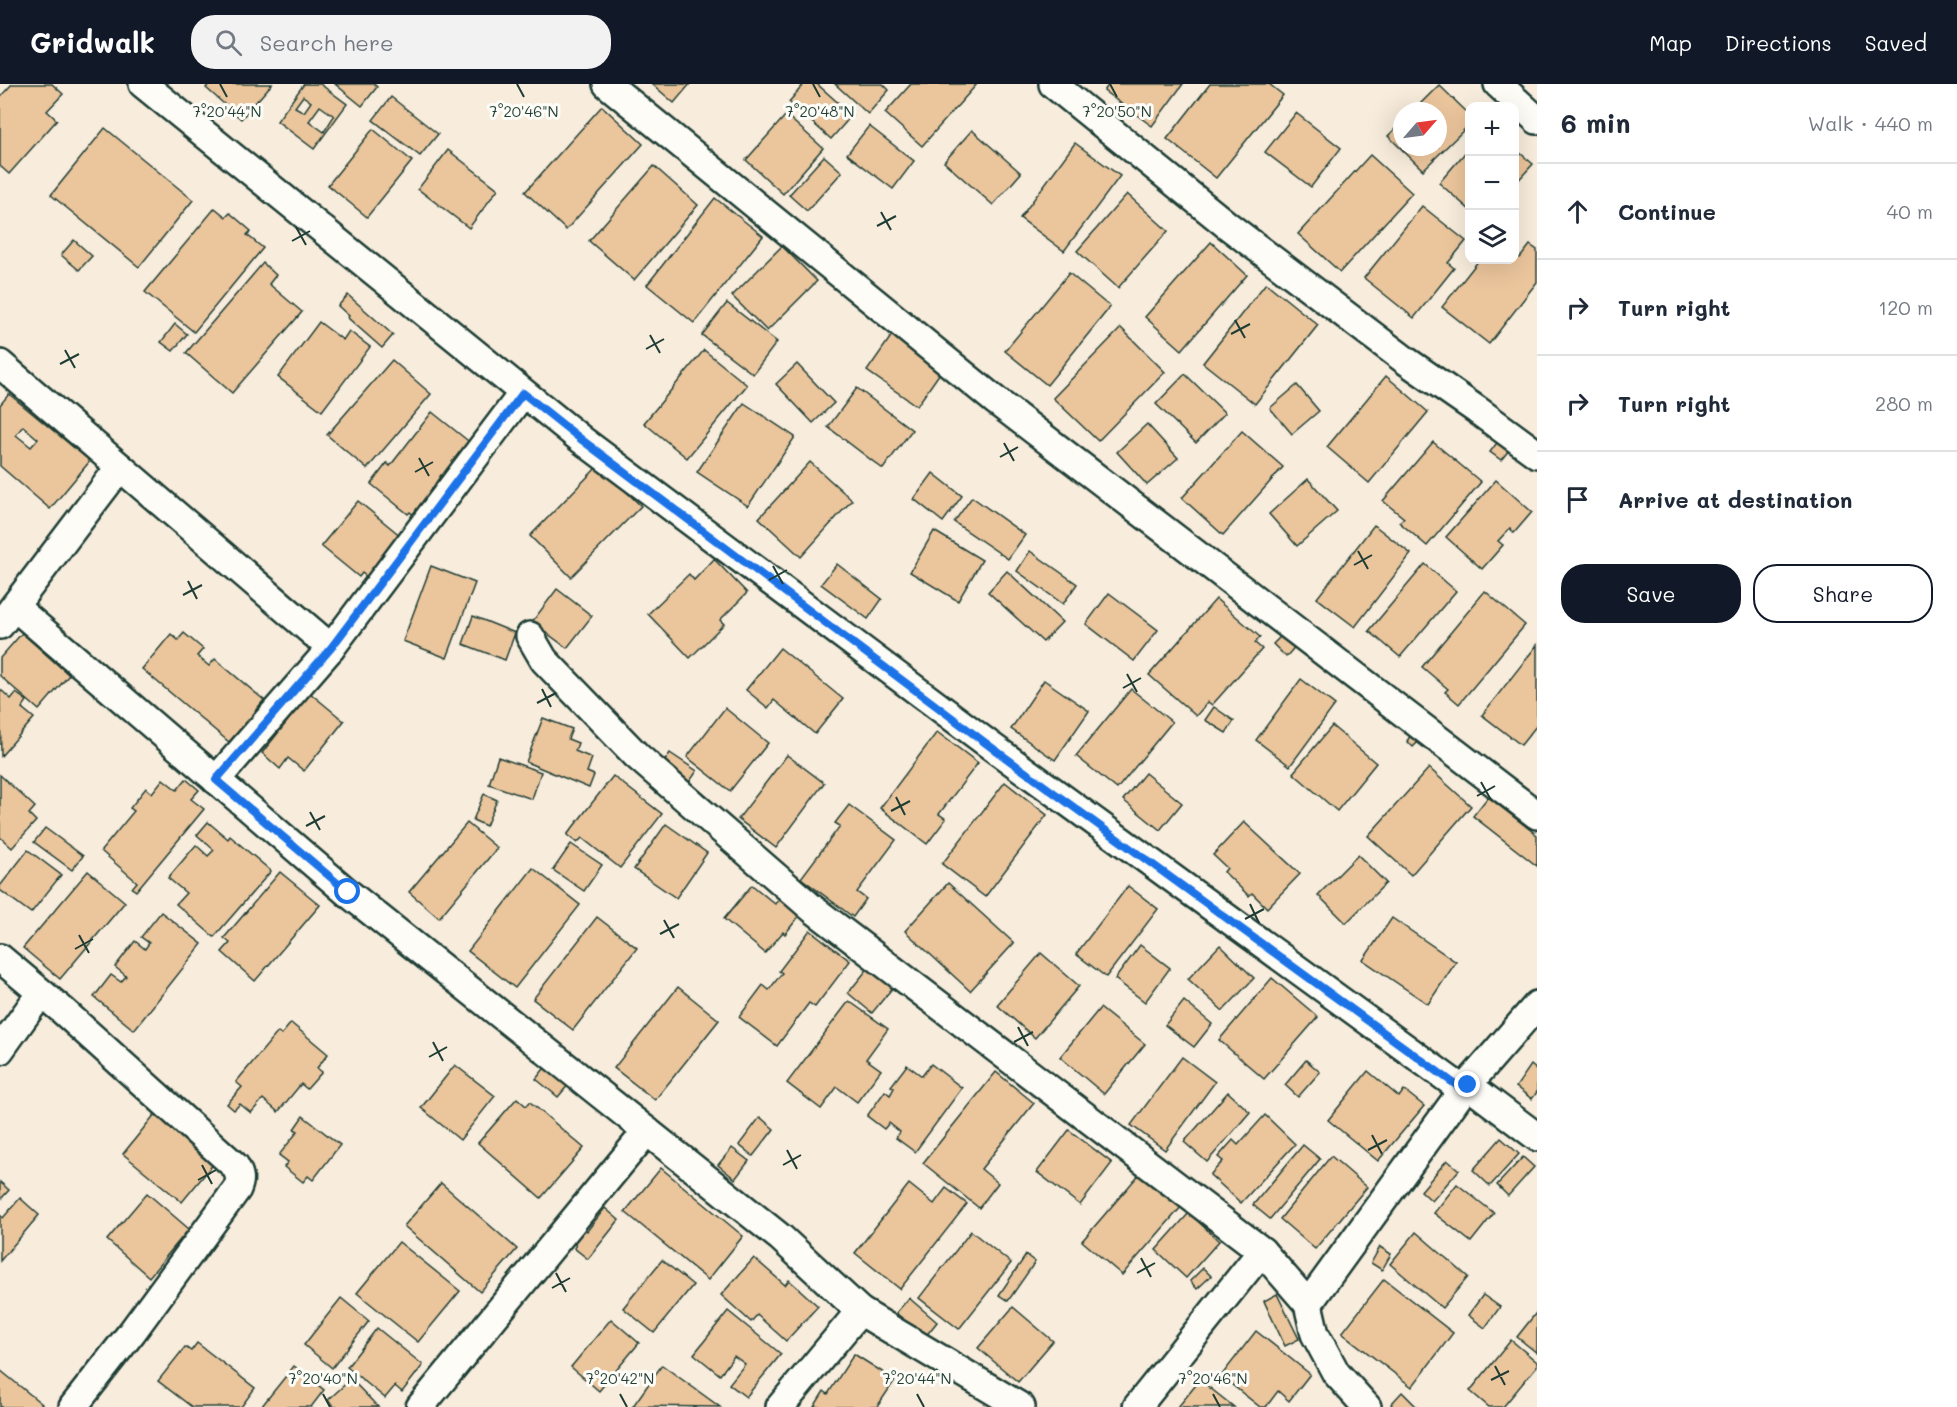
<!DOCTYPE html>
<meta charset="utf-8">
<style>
body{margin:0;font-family:Mali,sans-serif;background:#f2f2f3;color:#1f2937}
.controls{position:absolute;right:18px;top:18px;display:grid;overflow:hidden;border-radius:12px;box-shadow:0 6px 24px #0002}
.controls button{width:54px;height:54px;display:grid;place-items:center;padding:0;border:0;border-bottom:2px solid #e0e1e3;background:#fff;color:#1f2937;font:30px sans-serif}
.compass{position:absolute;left:1393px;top:18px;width:54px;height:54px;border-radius:50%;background:#fff;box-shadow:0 6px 24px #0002;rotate:62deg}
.stop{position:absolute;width:18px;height:18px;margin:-14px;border:4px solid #1a73e8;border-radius:50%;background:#fff}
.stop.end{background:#1a73e8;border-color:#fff;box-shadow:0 2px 6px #0008}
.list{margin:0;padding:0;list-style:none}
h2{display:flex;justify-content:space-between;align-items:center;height:78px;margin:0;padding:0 24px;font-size:26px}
h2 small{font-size:20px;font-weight:400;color:#747a83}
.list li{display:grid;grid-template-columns:39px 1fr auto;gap:18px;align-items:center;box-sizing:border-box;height:96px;padding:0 24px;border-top:2px solid #e0e1e3}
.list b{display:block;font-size:22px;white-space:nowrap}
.list em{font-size:20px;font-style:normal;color:#747a83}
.actions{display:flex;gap:12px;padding:18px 24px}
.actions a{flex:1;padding:14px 0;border:2px solid #111827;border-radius:24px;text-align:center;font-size:21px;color:#111827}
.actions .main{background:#111827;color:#fff}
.icon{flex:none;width:33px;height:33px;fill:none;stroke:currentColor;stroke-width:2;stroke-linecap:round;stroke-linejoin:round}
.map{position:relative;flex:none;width:1537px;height:1323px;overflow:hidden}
header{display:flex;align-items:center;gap:36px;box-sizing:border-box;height:84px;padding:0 30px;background:#111827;color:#fff}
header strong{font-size:28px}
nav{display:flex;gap:33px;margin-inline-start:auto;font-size:21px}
.search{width:420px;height:54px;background:#f2f2f3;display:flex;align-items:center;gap:15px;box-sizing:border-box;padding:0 21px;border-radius:24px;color:#747a83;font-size:22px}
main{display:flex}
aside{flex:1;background:#fff}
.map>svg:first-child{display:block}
.building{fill:#ebc59c;stroke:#1f3d34;stroke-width:1.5;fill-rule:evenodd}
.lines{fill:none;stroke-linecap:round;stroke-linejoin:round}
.minor-casing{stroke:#1f3d34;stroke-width:32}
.minor{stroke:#fdfcf7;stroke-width:27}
.route{stroke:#1a73e8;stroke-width:8}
.ticks{fill:none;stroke:#1f3d34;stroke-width:2}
.ticks-label{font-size:15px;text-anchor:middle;fill:#1f3d34;stroke:#fdfcf7;stroke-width:6;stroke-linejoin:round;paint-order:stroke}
</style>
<header>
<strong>Gridwalk</strong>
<div class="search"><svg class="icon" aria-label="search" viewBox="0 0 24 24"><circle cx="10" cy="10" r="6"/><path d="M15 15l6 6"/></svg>Search here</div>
<nav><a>Map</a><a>Directions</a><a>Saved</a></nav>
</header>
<main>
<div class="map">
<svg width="1537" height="1323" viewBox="0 0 1537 1323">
<rect width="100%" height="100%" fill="#f8ecdc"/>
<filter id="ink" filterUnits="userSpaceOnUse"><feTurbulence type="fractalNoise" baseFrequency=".0167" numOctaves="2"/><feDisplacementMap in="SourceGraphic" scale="12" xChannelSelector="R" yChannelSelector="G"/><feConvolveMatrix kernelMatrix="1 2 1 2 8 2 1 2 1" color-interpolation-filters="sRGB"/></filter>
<g filter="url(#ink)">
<g class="building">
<polygon points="12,0 52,0 63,10 47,27 57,36 9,90 0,82 0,13"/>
<polygon points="209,0 272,0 241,35 206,4"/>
<path d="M304 0H320L347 20 314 65 277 37ZM303 12 311 18 304 28 295 23ZM320 22 334 32 324 48 309 37Z"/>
<polygon points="335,0 374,0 377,3 362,22"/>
<polygon points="652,0 690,0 674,19"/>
<polygon points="804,0 817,0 852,31 831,55 789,18"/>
<polygon points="835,0 883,0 889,6 868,30"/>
<polygon points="911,0 977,0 922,62 885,29"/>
<polygon points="1109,0 1183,0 1152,42 1104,7"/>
<polygon points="1210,0 1269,0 1283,11 1216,94 1167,55"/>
<polygon points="1439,1 1470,31 1470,40 1423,86 1388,52 1402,38 1402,63 1438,63 1438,27 1413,27"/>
<polygon points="391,13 438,50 420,72 373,36"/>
<polygon points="602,22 643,60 566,146 525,108"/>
<polygon points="1296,29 1341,64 1311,103 1265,68"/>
<polygon points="786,31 823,64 783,110 746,76"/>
<polygon points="869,42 914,77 893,105 847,70"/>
<polygon points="105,44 193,116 139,183 51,111"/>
<polygon points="373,45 412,77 367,133 328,101"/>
<polygon points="972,46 1021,89 993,121 944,78"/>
<polygon points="1075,59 1120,92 1064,167 1020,134"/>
<polygon points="1470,63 1470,126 1439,99"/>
<polygon points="1514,64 1533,80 1514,101"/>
<polygon points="448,66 498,105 469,144 418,105"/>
<polygon points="1370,71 1412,109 1340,188 1298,150"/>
<polygon points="824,72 842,88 807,127 789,111"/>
<polygon points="654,82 698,121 634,196 589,157"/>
<polygon points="1127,110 1168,147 1118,204 1077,167"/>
<polygon points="715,114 763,152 694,239 647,201"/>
<polygon points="1422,122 1466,157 1448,179 1454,184 1414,234 1364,194"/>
<polygon points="215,124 226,133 230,129 251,147 247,151 263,164 194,248 145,208"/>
<polygon points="74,156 92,172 79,186 61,171"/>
<polygon points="1211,158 1247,191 1182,266 1145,233"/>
<polygon points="1530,161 1537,166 1537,198 1489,260 1442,223 1479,176 1514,176 1514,169 1520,174"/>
<polygon points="782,162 817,197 767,247 732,212"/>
<polygon points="263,179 276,191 269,200 302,228 232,309 186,269"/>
<polygon points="1069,189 1110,223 1047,301 1005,267"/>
<polygon points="1266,199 1318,241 1255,320 1203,279"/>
<polygon points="348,211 393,251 382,264 348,234 349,232 338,222"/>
<polygon points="727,219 777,258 753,290 702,251"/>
<polygon points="319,238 343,256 349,247 370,263 322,327 278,293"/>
<polygon points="175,240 187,250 173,267 161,258"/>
<polygon points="1121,244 1165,288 1098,357 1053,314"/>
<polygon points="892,251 942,286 917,322 867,287"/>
<polygon points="704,266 747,301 687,374 644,339"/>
<polygon points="392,276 431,310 367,385 327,351"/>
<polygon points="797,280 834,319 813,339 776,300"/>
<polygon points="1185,290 1225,329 1196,359 1156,320"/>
<polygon points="1386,292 1428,328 1369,399 1327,363"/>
<polygon points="1297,301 1319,327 1292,350 1270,324"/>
<polygon points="857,304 912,346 883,385 828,343"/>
<path d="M9 310 90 377 50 425 0 382V321ZM23 342 38 355 31 363 16 351Z"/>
<polygon points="744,319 795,353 748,422 697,388"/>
<polygon points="432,328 472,360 444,394 441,391 435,400 438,402 418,435 410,428 408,430 371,400 387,379 390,382"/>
<polygon points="1147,340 1178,374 1147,401 1117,368"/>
<polygon points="1242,347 1283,383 1223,451 1182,414"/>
<polygon points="1499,356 1510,365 1501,376 1490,368"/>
<polygon points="1433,358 1481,398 1427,462 1399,438 1404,434 1383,417"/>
<polygon points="810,378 852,416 801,473 759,434"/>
<polygon points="599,381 641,422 571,493 530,452"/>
<polygon points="933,389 962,412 943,438 914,415"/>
<polygon points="1308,395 1337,427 1297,462 1269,430"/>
<polygon points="1496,396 1532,428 1514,449 1510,444 1498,457 1503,461 1482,485 1446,453"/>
<polygon points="972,413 1025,451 1008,475 954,438"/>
<polygon points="358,417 407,457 373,498 362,489 359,493 321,462"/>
<polygon points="1374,441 1411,470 1355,543 1317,514"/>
<polygon points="934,447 982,476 958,517 910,488"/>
<polygon points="1030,467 1077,500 1063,520 1017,487"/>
<polygon points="714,475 747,509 720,536 724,540 690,574 648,530 689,490 694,496"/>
<polygon points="837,480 882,515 868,535 821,500"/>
<polygon points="1425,480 1456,507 1400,573 1369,547"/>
<polygon points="431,482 475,499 447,574 403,557"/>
<polygon points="1007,487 1062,538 1043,558 988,508"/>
<polygon points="557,505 592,532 567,564 532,538"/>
<polygon points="1485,507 1525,541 1459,620 1445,608 1448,605 1422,583"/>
<polygon points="1109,509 1158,546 1134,577 1086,540"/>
<polygon points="1216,515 1260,553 1255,559 1262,565 1212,621 1208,618 1196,632 1149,591"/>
<polygon points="473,532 515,549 505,576 463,560"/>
<polygon points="1286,547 1298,559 1286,573 1273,560"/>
<polygon points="22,549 69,591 39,626 0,592 0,574"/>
<polygon points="184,549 203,565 197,572 209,582 215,575 264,616 255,627 261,632 249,647 243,642 229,658 142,585 171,550 178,556"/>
<polygon points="1537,561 1537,641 1521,661 1482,631"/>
<polygon points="780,564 843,615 815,650 774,616 768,624 746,606"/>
<polygon points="1301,595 1335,621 1290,682 1256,656"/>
<polygon points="1044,596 1089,627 1055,676 1011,645"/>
<polygon points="0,605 11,615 16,609 27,617 22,624 34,634 1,672"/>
<polygon points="1131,605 1172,638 1117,705 1076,672"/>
<polygon points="310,609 344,637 304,687 288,674 280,685 262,669"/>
<polygon points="1214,623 1234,637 1226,649 1205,636"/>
<polygon points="725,624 768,659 730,707 687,673"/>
<polygon points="543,634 572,645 568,655 578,659 575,667 592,674 587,688 594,691 589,704 526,678"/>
<polygon points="1332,642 1376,679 1337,727 1293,689"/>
<polygon points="937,648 978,679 939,730 946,735 927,760 880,724"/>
<polygon points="1411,651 1418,658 1413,663 1407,657"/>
<polygon points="670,669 697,687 686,703 660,684"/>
<polygon points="787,671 824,699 776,764 738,735"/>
<polygon points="498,673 541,688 532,715 489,700"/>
<polygon points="1429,684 1471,722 1411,791 1368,752"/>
<polygon points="1145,689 1182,719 1160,746 1123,716"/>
<polygon points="0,691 35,723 29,730 36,737 12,764 0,753"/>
<polygon points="613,692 662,730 620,784 582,754 577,759 567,751"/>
<polygon points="163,695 177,706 186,695 199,706 191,715 204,725 136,807 132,804 137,798 101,767 134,727 130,724 146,704 152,709"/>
<polygon points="1005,698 1047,731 985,813 942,780"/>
<polygon points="484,710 497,716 486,742 473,736"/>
<polygon points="1488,713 1537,751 1537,782 1473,732"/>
<polygon points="849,721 896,756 857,808 866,815 853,833 801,794 840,742 835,739"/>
<polygon points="208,738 228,755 230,752 271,787 214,853 176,820 186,809 168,794 196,761 208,772 214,766 197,751"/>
<polygon points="1244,738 1300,790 1267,824 1252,809 1249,812 1224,788 1227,784 1213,771"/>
<polygon points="467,739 497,764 439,834 409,808"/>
<polygon points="666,740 707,769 676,814 634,785"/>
<polygon points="45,744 83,772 72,786 34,758"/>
<polygon points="571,760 602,781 584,807 553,786"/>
<polygon points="28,766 61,791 31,829 0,806 0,802"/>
<polygon points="1358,771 1386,799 1346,839 1318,811"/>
<polygon points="533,784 580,821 515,904 468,867"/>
<polygon points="88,787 125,818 60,895 23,864"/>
<polygon points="280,788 320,821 255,897 222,868 230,859 224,854"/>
<polygon points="948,799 1014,859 970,907 905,847"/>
<polygon points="752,801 775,820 780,814 800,831 785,850 783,848 765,869 724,835"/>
<polygon points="1128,802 1158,825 1106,893 1076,870"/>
<polygon points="161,828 202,860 134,946 94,913 111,891 121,898 126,892 115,883 135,857 145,865 149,859 141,853"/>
<polygon points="597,833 637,864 573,946 533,915"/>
<polygon points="1392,834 1456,878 1428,920 1363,876"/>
<polygon points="810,846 850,877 815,923 809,919 777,962 739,933 763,901 769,906 782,889 779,887"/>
<polygon points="1140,861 1170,884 1145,918 1115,895"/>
<polygon points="1220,861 1254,894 1223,927 1188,895"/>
<polygon points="1041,869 1079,902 1035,954 997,921"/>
<polygon points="870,882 894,902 872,929 848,909"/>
<polygon points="1272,894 1318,933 1264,995 1219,956"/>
<polygon points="678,903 719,936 655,1016 614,984"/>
<polygon points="849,917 888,945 866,975 881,986 857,1018 837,1003 821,1025 787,999"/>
<polygon points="1184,917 1212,940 1194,963 1165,941"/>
<polygon points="1100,924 1145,960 1104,1010 1060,973"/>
<polygon points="291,939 328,970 317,984 322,988 307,1005 301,1000 278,1028 263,1015 251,1029 240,1020 234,1026 227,1020 242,1003 236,998 278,948 281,951"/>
<polygon points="1182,973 1215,998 1165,1066 1131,1041"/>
<polygon points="1306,976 1320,988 1298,1013 1285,1001"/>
<polygon points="931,980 962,1004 915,1068 896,1054 900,1048 889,1039 884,1045 867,1032 885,1007 890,1011 894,1004 891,1002 907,981 922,992"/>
<polygon points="455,981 495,1012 460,1056 421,1024"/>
<polygon points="547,981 569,1000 558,1013 536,995"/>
<polygon points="1531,981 1537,986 1537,1008 1532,1015 1516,1003"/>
<polygon points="1368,987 1399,1013 1404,1006 1424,1022 1378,1077 1328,1036"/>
<polygon points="996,988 1034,1019 981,1085 998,1099 979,1124 923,1079"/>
<polygon points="1228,1008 1250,1028 1207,1078 1184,1058"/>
<polygon points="517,1014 526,1022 530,1018 584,1064 541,1114 478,1059"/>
<polygon points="155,1030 215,1078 182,1118 123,1070"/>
<polygon points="1265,1031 1295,1060 1241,1119 1210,1091 1223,1077 1218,1073 1233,1056 1238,1061"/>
<polygon points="303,1032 340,1061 313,1096 308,1092 303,1098 284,1083 288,1078 279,1071 298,1047 294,1045"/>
<polygon points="760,1033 774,1045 753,1072 739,1061"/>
<polygon points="1069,1046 1112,1079 1080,1121 1037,1088"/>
<polygon points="1501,1054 1519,1070 1490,1102 1473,1086"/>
<polygon points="1303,1061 1320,1075 1270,1135 1253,1121"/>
<polygon points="732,1064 749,1077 735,1095 718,1081"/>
<polygon points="1331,1072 1367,1103 1315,1165 1280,1135"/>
<polygon points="1523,1073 1534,1083 1508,1112 1497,1101"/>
<polygon points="1447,1076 1459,1086 1432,1117 1421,1107"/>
<polygon points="661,1084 743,1152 708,1196 625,1128"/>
<polygon points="1142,1087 1182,1122 1122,1191 1082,1157"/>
<polygon points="0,1098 9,1106 0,1116"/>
<polygon points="441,1099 517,1165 480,1208 404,1142"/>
<polygon points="909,1100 934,1120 946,1104 967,1120 900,1205 855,1169"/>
<polygon points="1457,1100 1494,1129 1471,1158 1434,1129"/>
<polygon points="147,1109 189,1145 149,1193 107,1156"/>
<polygon points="20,1114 39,1131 0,1177 0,1131 3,1134"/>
<polygon points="605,1124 619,1136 588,1175 574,1164 576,1161 571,1158 583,1144 587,1147"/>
<polygon points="1189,1129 1219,1157 1186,1194 1156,1166"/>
<polygon points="971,1147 1011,1179 959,1245 919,1214"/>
<polygon points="1416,1148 1468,1193 1442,1224 1390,1180"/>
<polygon points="399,1158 460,1207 418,1258 357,1209"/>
<polygon points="1380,1163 1391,1170 1382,1186 1371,1179"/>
<polygon points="1026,1171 1035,1178 1008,1217 999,1211"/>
<polygon points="754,1174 785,1201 789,1196 818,1222 786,1257 757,1231 751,1238 721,1211"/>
<polygon points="662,1176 693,1201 654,1249 623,1224"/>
<polygon points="1203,1184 1211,1192 1197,1205 1190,1197"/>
<polygon points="1384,1195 1453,1249 1412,1303 1342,1249"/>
<polygon points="1277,1210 1299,1255 1285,1262 1264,1217"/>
<polygon points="1483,1211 1500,1223 1485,1244 1468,1231"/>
<polygon points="341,1214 369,1237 332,1284 304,1261"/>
<polygon points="909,1214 937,1238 925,1253 896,1229"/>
<polygon points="1013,1223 1053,1257 1018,1298 978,1264"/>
<polygon points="728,1227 781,1270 746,1313 729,1300 745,1280 734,1272 720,1291 694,1270"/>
<polygon points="1536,1229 1537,1231 1537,1269 1517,1253"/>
<polygon points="611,1235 639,1259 599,1307 571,1283"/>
<polygon points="377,1244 423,1281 402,1308 395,1302 385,1314 347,1283"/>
<polygon points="1256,1247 1310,1290 1289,1317 1278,1307 1266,1323 1260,1323 1221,1292"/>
<polygon points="1511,1256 1537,1278 1537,1282 1503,1323 1489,1323 1470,1307"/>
<polygon points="197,1259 255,1304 241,1323 192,1323 158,1297 185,1263 191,1267"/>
<polygon points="854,1270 895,1296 877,1323 814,1323 824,1307 828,1310"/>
<polygon points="662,1281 720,1323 633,1322"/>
<polygon points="294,1282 324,1306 311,1323 261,1323"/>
<polygon points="0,1286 42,1320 39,1323 0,1323"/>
<polygon points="351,1295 378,1323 334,1323 328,1316"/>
<polygon points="1200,1296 1234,1323 1178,1323"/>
<polygon points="1402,1308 1417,1323 1393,1323 1391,1320"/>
</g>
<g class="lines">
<g class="minor-casing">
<g id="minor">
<polyline points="143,0 582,356 991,662 1463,1006"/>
<polyline points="607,0 996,317 1537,731"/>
<polyline points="1053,0 1227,141 1405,276 1477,326 1537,370"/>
<polyline points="1498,0 1537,36"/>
<polyline points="0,280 331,564"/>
<polyline points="15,523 348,809 781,1154 860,1227 1021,1323"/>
<polyline points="0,541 120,383"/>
<polyline points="530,552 544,576 637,672 813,825 1262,1167 1308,1220 1315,1250 1336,1289 1367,1323"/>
<polyline points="216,696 331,564 523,309"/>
<path d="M0 874 62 926 235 1082C240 1091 241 1096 237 1105L132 1248 73 1323"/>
<polyline points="0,966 41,909"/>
<polyline points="1468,1001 1537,1053"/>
<polyline points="1308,1220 1463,1006 1537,921"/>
<polyline points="420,1323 647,1047"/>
<polyline points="780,1323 860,1227"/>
<polyline points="1137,1323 1262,1167"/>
</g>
</g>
<use href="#minor" class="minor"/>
</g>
</g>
<g class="lines" filter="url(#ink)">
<polyline class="route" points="348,808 216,696 331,564 523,309 582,356 991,663 1463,1006 1468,1001"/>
</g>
<path class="ticks" d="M220 0 227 13M517 0 524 13M813 0 820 13M1110 0 1117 13M881 128 891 146M877 142 896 132M296 143 306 161M292 157 310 147M1235 236 1245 254M1231 250 1250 240M650 251 660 269M646 265 664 255M65 266 75 284M60 280 79 270M1004 359 1014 377M1000 373 1018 363M419 374 429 392M415 388 433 378M1358 467 1368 485M1354 481 1372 471M773 482 783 500M769 496 787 486M188 497 197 515M183 511 202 501M1127 590 1137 608M1123 604 1141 594M542 605 551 623M537 619 556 609M1481 698 1491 716M1477 712 1495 702M896 713 905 731M891 727 910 717M310 728 320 746M306 742 325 732M1250 820 1259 839M1245 835 1264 825M664 836 674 854M660 850 679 840M79 851 89 869M75 865 93 855M1018 943 1028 962M433 958 443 977M1014 958 1033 948M429 973 447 963M1372 1051 1382 1070M787 1066 797 1085M1368 1066 1387 1056M202 1081 212 1100M783 1081 801 1071M198 1096 216 1086M1141 1174 1151 1193M556 1189 566 1208M1137 1189 1155 1179M552 1204 570 1194M1495 1282 1505 1301M1491 1296 1509 1287M323 1310 330 1323M620 1310 627 1323M917 1310 924 1323M1213 1310 1220 1323"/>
<g class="ticks-label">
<text x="227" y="33">7°20'44"N</text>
<text x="524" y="33">7°20'46"N</text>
<text x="820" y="33">7°20'48"N</text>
<text x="1117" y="33">7°20'50"N</text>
<text x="323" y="1300">7°20'40"N</text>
<text x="620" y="1300">7°20'42"N</text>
<text x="917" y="1300">7°20'44"N</text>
<text x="1213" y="1300">7°20'46"N</text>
</g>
</svg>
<div class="controls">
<button>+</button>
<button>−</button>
<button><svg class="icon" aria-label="layers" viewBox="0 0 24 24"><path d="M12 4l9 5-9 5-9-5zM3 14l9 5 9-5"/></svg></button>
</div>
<svg class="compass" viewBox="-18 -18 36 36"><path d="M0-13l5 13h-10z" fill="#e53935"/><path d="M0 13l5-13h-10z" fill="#747a83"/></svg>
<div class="stop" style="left:348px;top:808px"></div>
<div class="stop end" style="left:1468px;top:1001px"></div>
</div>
<aside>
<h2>6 min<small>Walk · 440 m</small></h2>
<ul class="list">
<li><svg class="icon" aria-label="ahead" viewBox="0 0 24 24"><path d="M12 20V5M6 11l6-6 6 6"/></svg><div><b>Continue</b></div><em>40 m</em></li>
<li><svg class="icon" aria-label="right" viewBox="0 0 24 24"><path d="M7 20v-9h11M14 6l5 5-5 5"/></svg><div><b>Turn right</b></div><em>120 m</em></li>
<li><svg class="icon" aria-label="right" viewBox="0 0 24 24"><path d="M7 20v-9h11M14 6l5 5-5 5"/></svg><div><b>Turn right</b></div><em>280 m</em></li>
<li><svg class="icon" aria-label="arrive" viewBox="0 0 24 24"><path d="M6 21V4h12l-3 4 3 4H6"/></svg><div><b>Arrive at destination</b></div></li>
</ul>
<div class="actions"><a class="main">Save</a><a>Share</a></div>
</aside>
</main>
